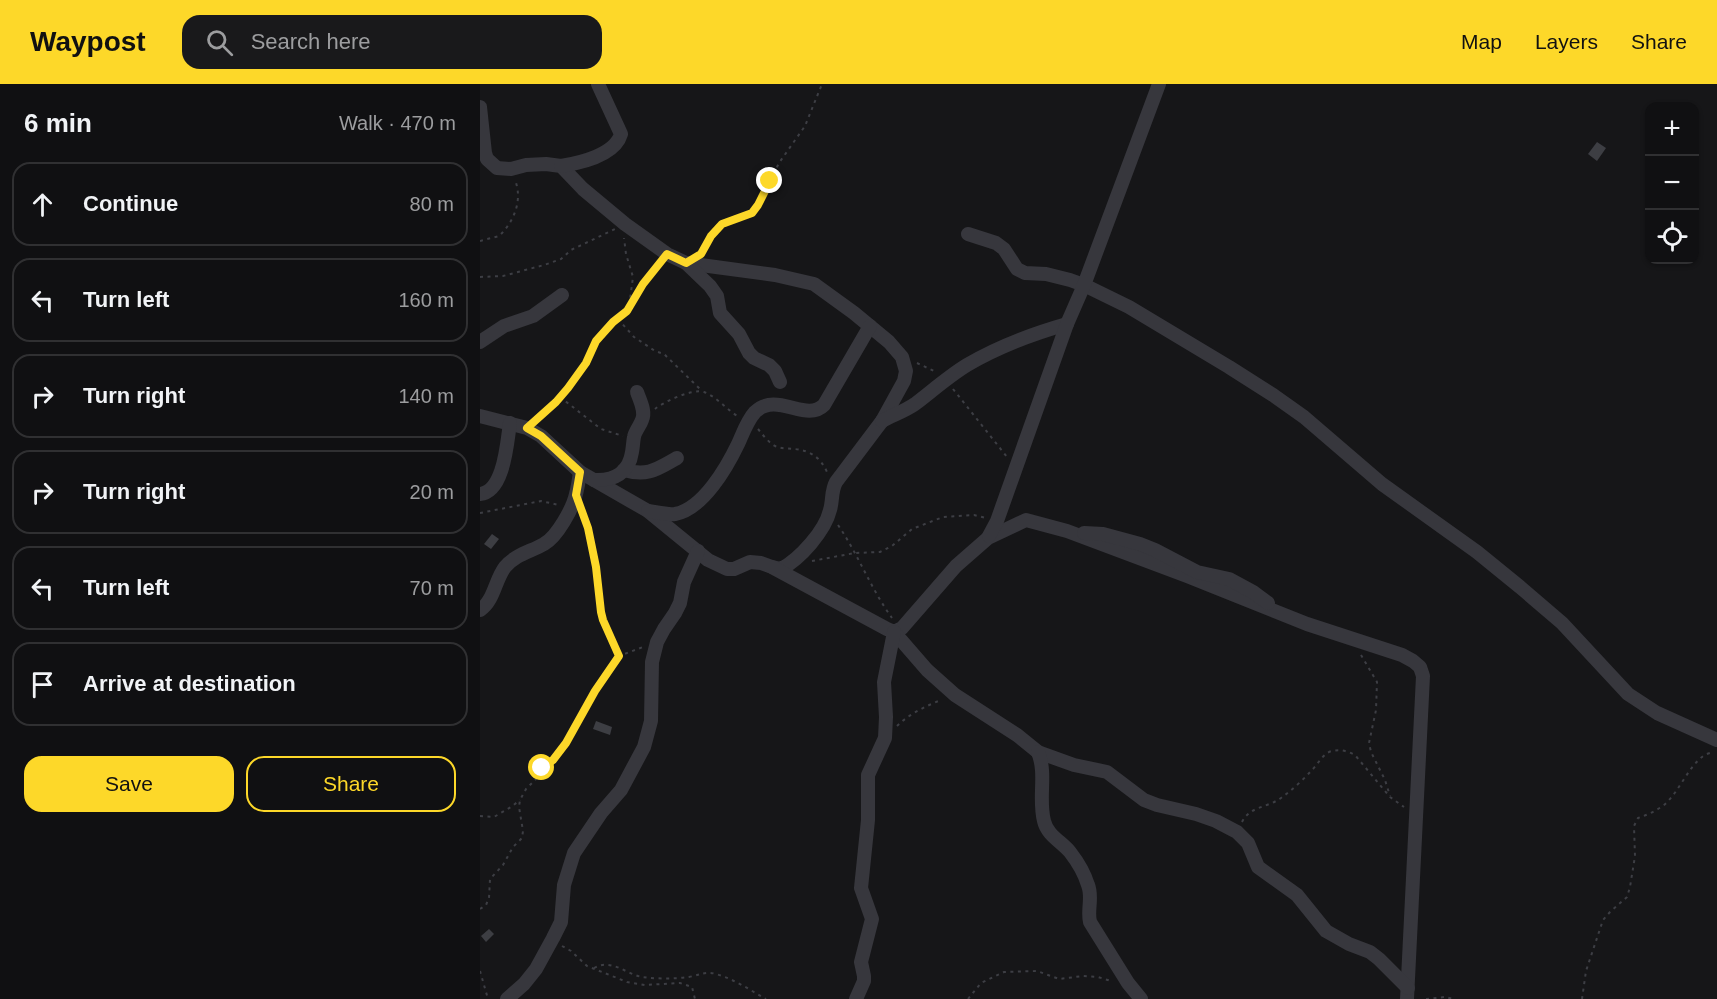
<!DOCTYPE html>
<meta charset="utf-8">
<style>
body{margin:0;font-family:Helvetica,sans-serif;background:#19191b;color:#f1f3f6}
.controls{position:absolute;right:18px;top:18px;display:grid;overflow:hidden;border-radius:12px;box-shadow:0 2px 4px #0004}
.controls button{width:54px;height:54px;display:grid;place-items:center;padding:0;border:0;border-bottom:2px solid #303032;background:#101012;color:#f1f3f6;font:30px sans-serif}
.stop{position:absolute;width:18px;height:18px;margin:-14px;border:4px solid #fdd829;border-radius:50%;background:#fff}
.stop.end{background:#fdd829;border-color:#fff;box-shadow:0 2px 6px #0008}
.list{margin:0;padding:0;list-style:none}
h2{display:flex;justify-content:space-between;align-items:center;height:78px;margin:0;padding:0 24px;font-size:26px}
h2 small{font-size:20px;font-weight:400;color:#9c9d9f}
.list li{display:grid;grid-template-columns:39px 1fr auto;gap:18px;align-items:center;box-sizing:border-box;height:84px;margin:0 12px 12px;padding:0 12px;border:2px solid #303032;border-radius:18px}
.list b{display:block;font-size:22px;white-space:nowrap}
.list em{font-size:20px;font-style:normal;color:#9c9d9f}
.actions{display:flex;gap:12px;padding:18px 24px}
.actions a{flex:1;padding:14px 0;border:2px solid #fdd829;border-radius:18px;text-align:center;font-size:21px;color:#fdd829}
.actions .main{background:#fdd829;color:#111}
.icon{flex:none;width:33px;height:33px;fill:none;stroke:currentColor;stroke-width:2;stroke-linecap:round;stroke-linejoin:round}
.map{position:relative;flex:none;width:1237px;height:915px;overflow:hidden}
header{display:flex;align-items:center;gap:36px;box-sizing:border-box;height:84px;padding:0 30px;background:#fdd829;color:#111}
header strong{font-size:28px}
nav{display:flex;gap:33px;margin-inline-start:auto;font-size:21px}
.search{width:420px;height:54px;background:#19191b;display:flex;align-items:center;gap:15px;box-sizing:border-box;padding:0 21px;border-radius:18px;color:#9c9d9f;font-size:22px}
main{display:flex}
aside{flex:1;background:#101012}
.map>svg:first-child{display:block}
.building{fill:#3d3e43}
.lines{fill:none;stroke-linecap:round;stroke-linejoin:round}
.path{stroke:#3d3e44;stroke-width:2;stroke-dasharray:3 4.5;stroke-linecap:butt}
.minor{stroke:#37373d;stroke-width:14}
.route{stroke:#fdd829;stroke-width:8}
</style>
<header>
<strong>Waypost</strong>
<div class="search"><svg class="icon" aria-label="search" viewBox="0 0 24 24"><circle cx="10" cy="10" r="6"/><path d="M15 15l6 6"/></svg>Search here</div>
<nav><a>Map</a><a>Layers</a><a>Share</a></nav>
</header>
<main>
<aside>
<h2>6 min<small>Walk · 470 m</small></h2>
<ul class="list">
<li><svg class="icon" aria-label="ahead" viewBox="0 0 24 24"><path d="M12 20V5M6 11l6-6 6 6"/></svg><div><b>Continue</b></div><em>80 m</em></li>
<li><svg class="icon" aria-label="left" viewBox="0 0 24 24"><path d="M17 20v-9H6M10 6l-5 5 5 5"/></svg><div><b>Turn left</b></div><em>160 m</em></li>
<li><svg class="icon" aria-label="right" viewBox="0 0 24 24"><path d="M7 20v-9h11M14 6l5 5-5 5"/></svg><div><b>Turn right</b></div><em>140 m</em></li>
<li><svg class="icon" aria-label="right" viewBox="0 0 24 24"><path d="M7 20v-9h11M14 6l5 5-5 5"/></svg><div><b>Turn right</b></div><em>20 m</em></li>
<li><svg class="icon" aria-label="left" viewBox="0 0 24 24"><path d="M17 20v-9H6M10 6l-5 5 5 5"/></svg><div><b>Turn left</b></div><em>70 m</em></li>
<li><svg class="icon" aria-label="arrive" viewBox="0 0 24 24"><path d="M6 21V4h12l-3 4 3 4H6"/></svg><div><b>Arrive at destination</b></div></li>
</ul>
<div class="actions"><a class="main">Save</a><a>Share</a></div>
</aside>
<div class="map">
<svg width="1237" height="915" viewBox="0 0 1237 915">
<rect width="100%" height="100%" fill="#161618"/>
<g class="building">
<polygon points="1117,58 1126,64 1117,77 1108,70"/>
<polygon points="12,450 19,455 11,465 4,460"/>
<polygon points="116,637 132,643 130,651 113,645"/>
<polygon points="9,845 14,850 6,858 1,852"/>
</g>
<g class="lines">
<g class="path">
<path d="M0 157 19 152C34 138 43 116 35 96"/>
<polyline points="221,169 231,152 242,140 265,132 272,129 278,121 299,79 325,42 342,0"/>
<polyline points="0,193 23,192 64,181 81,175 91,166 135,145"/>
<polyline points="150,221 163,200 180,179"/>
<polyline points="138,235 154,253 175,267 184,270 222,307"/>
<polyline points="437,279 456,288"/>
<polyline points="473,305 527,373"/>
<polyline points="80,313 121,345 143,352"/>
<path d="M175 325C183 318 213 304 224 308 237 313 247 326 259 333"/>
<polyline points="56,336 76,318 106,279 111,265 122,249 143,231 149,223 153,193 146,170 144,154"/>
<path d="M278 345C283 351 288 358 295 362 301 365 308 364 314 365 330 366 341 374 347 388"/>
<polyline points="102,427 108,444 116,483 123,536 139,572"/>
<polyline points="0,429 61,417 79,421"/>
<path d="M358 441C378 470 391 505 412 534"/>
<polyline points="332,477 375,469 400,468 412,462 432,445 463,433 494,431 506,434"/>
<polyline points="881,571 897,598 896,626 889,659 891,668 905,696 910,712"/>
<path d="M417 642C429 630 446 622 461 616"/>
<polyline points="0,732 14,733 31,723 40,716"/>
<path d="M762 738C770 722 787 724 801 714 812 706 823 696 832 686 839 679 843 669 852 667 860 665 868 667 875 671L910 713 924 723"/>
<polyline points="0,825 6,821 9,814 10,795 23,781 33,763 42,754 43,747 39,723 40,716 46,705 57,694 62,684 73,676 86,659 115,607 139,572 163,563"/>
<polyline points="82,862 91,867 107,882 147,898 165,901 200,899 212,903 215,915"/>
<path d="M114 884C131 874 146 890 162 893 177 895 195 895 209 893 219 891 226 887 236 890 254 895 270 906 286 915"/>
<polyline points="0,887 8,915"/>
<polyline points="488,915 501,899 524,888 557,887 579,895 603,892 618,893 631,897"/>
<polyline points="946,915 965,913 973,915"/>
<path d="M1102 915 1106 887 1123 836 1130 828 1147 813 1150 803 1155 772 1154 742 1158 734C1167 731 1176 727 1184 721 1199 708 1207 685 1222 673 1225 670 1230 669 1234 668"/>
</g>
<g class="minor">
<path d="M0 23 5 69 7 75 17 84 31 85 46 81 66 80 81 82 103 105 145 140 187 170 206 179 295 191 334 200 374 229 409 258 422 273 426 287 424 297 402 337 356 398C351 407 353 416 350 426 345 447 320 475 301 485L292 483"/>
<path d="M81 82C100 79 135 71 141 50L118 0"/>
<polyline points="488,150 516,159 524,165 537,185 545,189 566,190 590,196 604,201 649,223 749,283 793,311 824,333 902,400 997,468 1040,503 1082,539 1148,610 1177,629 1237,656"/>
<polyline points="206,179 230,202 237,212 240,229 259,250 269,269 274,274 289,281 295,287 300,298"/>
<polyline points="0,258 24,242 53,232 82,211"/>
<polyline points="0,332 47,344 61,352 100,388 168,427 228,476 247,485 254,485 270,478 281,479 292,483 407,545 414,548 422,544 476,482 508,454 546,436 587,447 707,492 827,540 922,571 933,577 940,583 943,592 927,915"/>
<path d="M402 337C413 331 425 327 435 320 452 307 469 292 487 281 519 262 552 250 587 240"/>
<path d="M144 386C168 393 177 385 197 374"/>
<path d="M114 396C134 397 149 389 152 368 153 363 153 358 154 353 155 347 160 342 162 336 166 327 160 317 157 308"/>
<path d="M0 410C24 408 27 359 30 339"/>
<path d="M168 427C176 428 187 431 195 430 223 425 247 383 258 360 263 349 267 337 275 328 297 307 326 339 344 321L390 242"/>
<polyline points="604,449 623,450 660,460 675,466 717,488 749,495 773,508 788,519"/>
<polyline points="509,452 517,437 587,240 604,201 679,0"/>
<path d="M0 526C14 517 15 496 25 483 36 470 50 468 64 460 77 453 93 424 96 410 98 403 99 395 100 388"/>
<polyline points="414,548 447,586 475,611 537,651 558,668 594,681 627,688 664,716 677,721 716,730 736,737 757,748 768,759 778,783 817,811 846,847 869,860 890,868 899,875 928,904"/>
<path d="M558 668C567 690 558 714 564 737 567 751 582 758 590 768 597 777 605 791 608 801 613 813 607 826 610 838L648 899 661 915"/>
<polyline points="27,915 44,900 56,885 73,854 81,838 84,801 94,769 121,729 141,706 164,663 171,637 172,578 177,558 184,545 195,529 200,519 204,498 218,467"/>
<polyline points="376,915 384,897 384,892 381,878 392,835 381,804 388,736 388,691 405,654 406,633 404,598 414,548"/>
</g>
</g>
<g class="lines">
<polyline class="route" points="62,684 73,676 86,659 115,607 139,572 123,536 121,528 116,483 108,444 96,411 100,388 61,352 47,344 76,318 88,304 106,279 116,257 133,238 147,227 163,200 187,170 206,179 221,170 231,152 242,140 272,129 278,121 290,97"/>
</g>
</svg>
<div class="controls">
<button>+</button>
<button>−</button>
<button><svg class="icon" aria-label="locate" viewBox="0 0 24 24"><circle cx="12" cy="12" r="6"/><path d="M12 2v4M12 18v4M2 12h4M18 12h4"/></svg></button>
</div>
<div class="stop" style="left:62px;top:684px"></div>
<div class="stop end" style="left:290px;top:97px"></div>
</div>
</main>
